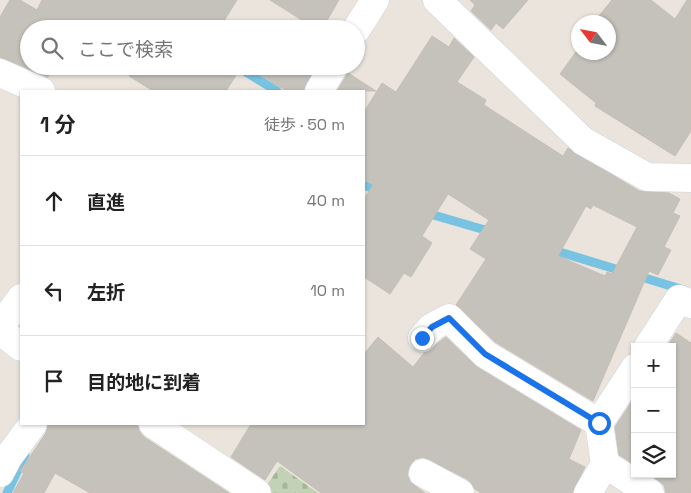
<!DOCTYPE html>
<html lang="ja">
<meta charset="utf-8">
<style>
body{margin:0;font-family:"Space Grotesk","Noto Sans JP",sans-serif;background:#f2f2f2;color:#222}
.controls{position:absolute;right:15px;bottom:15px;display:grid;overflow:hidden;border-radius:0px;box-shadow:0 1px 4px #0004}
.controls button{width:45px;height:45px;display:grid;place-items:center;padding:0;border:0;border-bottom:1px solid #e0e0e0;background:#fff;color:#222;font:25px sans-serif}
.compass{position:absolute;left:571px;top:15px;width:45px;height:45px;border-radius:50%;background:#fff;box-shadow:0 1px 4px #0004;rotate:302deg}
.stop{position:absolute;width:15px;height:15px;margin:-11px;border:4px solid #1a73e8;border-radius:50%;background:#fff}
.stop.end{background:#1a73e8;border-color:#fff;box-shadow:0 1px 5px #0008}
.list{margin:0;padding:0;list-style:none}
h2{display:flex;justify-content:space-between;align-items:center;height:65px;margin:0;padding:0 20px;font-size:21px}
h2 small{font-size:16px;font-weight:400;color:#767676}
.list li{display:grid;grid-template-columns:32px 1fr auto;gap:15px;align-items:center;box-sizing:border-box;height:90px;padding:0 20px;border-top:1px solid #e0e0e0}
.list b{display:block;font-size:19px;white-space:nowrap}
.list em{font-size:16px;font-style:normal;color:#767676}
.icon{flex:none;width:28px;height:28px;fill:none;stroke:currentColor;stroke-width:2;stroke-linecap:round;stroke-linejoin:round}
.map{position:relative;flex:none;width:691px;height:493px;overflow:hidden}
.search{position:absolute;background:#fff;box-shadow:0 1px 4px #0004;left:20px;top:20px;width:345px;height:55px;display:flex;align-items:center;gap:12px;box-sizing:border-box;padding:0 18px;border-radius:28px;color:#767676;font-size:19px}
.panel{position:absolute;background:#fff;box-shadow:0 1px 4px #0004;left:20px;top:90px;width:345px;height:335px;border-radius:0px}
.map>svg:first-child{display:block}
.cemetery{fill:url(#cemetery-stones)}
.lines{fill:none;stroke-linecap:round;stroke-linejoin:round}
.stream{stroke:#78c3e2;stroke-width:9}
.building{fill:#c5c1bb;stroke:#c5c0b6;fill-rule:evenodd}
.minor-casing{stroke:#d1d4e0;stroke-width:29}
.minor{stroke:#fff;stroke-width:28}
.route{stroke:#1a73e8;stroke-width:6}
</style>
<div class="map">
<svg width="691" height="493" viewBox="0 0 691 493">
<defs>
<pattern id="cemetery-stones" width="16" height="16" patternUnits="userSpaceOnUse" patternTransform="scale(1.25)"><rect width="16" height="16" fill="#c2d2b4"/><path d="M2 7V4a2 2 0 0 1 4 0v3zM10 15v-3a2 2 0 0 1 4 0v3z" fill="#a7b49b"/></pattern>
</defs>
<rect width="100%" height="100%" fill="#eae4dc"/>
<polygon class="cemetery" points="280,466 318,493 270,493 264,489"/>
<g class="lines">
<g class="stream">
<polyline points="236,66 277,91"/>
<polyline points="364,185 382,193"/>
<polyline points="423,212 492,232"/>
<polyline points="550,249 684,290"/>
<polyline points="7,493 25,455"/>
</g>
</g>
<g class="building">
<polygon points="10,0 20,0 37,10 42,0 237,0 219,29 29,29 29,66 53,66 48,77 0,57 0,17"/>
<polygon points="270,0 339,0 322,29 316,29"/>
<polygon points="470,0 528,0 503,29 496,23 491,30 471,11 475,5"/>
<polygon points="612,0 651,0 675,19 687,0 691,0 691,131 675,156 595,106 596,103 560,74 578,49 578,52 608,52 608,22 594,22"/>
<path d="M432 36 449 47 454 38 474 57 457 82 486 100 484 105 563 156 568 148 639 191 669 193 680 199 673 213 680 216 664 247 671 250 658 275 649 271 593 401 495 342 456 305 486 259 470 249 489 220 448 194 422 236 432 243 411 277 404 273 390 294 364 277V199L373 185 364 179V112L382 83 396 92ZM593 205 637 227 612 274 607 272 605 276 558 256 586 206 591 209Z"/>
<polygon points="136,66 242,66 226,91 153,91 129,76"/>
<polygon points="245,66 316,66 303,91 287,91"/>
<polygon points="348,73 376,91 337,91"/>
<polygon points="676,333 691,343 691,493 666,493 664,485 650,474 672,474 672,347 667,347"/>
<polygon points="378,337 413,367 424,353 446,337 477,367 581,430 569,459 585,467 572,493 481,493 475,489 467,479 423,457 415,459 410,465 407,474 410,482 425,493 321,493 277,461 265,480 231,457 251,424 364,424 364,354"/>
<polygon points="635,397 635,465 619,455 615,427"/>
<polygon points="48,424 137,424 139,431 144,437 229,493 90,493 55,473 44,493 13,493 24,473 20,471 46,433"/>
</g>
<g class="lines">
<g class="minor-casing">
<g id="minor">
<polyline points="437,0 583,141 647,177 691,178"/>
<polyline points="356,30 375,0"/>
<polyline points="0,73 41,91"/>
<polyline points="319,91 334,66"/>
<polyline points="0,327 21,298"/>
<polyline points="0,331 21,347"/>
<polyline points="422,338 432,327 449,318 485,354 599,423"/>
<polyline points="648,347 679,299 691,304"/>
<polyline points="153,424 257,493"/>
<polyline points="605,464 650,493"/>
<polyline points="0,473 9,456 33,424"/>
<polyline points="423,473 460,493"/>
<polyline points="588,493 605,464 599,423 635,368"/>
</g>
</g>
<use href="#minor" class="minor"/>
</g>
<g class="lines">
<polyline class="route" points="422,338 432,327 449,318 485,354 599,423"/>
</g>
</svg>
<div class="controls">
<button>+</button>
<button>−</button>
<button><svg class="icon" aria-label="layers" viewBox="0 0 24 24"><path d="M12 4l9 5-9 5-9-5zM3 14l9 5 9-5"/></svg></button>
</div>
<svg class="compass" viewBox="-18 -18 36 36"><path d="M0-13l5 13h-10z" fill="#e53935"/><path d="M0 13l5-13h-10z" fill="#767676"/></svg>
<div class="stop" style="left:599px;top:423px"></div>
<div class="stop end" style="left:422px;top:338px"></div>
<div class="search"><svg class="icon" aria-label="search" viewBox="0 0 24 24"><circle cx="10" cy="10" r="6"/><path d="M15 15l6 6"/></svg>ここで検索</div>
<section class="panel">
<h2>1 分<small>徒歩 · 50 m</small></h2>
<ul class="list">
<li><svg class="icon" aria-label="ahead" viewBox="0 0 24 24"><path d="M12 20V5M6 11l6-6 6 6"/></svg><div><b>直進</b></div><em>40 m</em></li>
<li><svg class="icon" aria-label="left" viewBox="0 0 24 24"><path d="M17 20v-9H6M10 6l-5 5 5 5"/></svg><div><b>左折</b></div><em>10 m</em></li>
<li><svg class="icon" aria-label="arrive" viewBox="0 0 24 24"><path d="M6 21V4h12l-3 4 3 4H6"/></svg><div><b>目的地に到着</b></div></li>
</ul>
</section>
</div>
